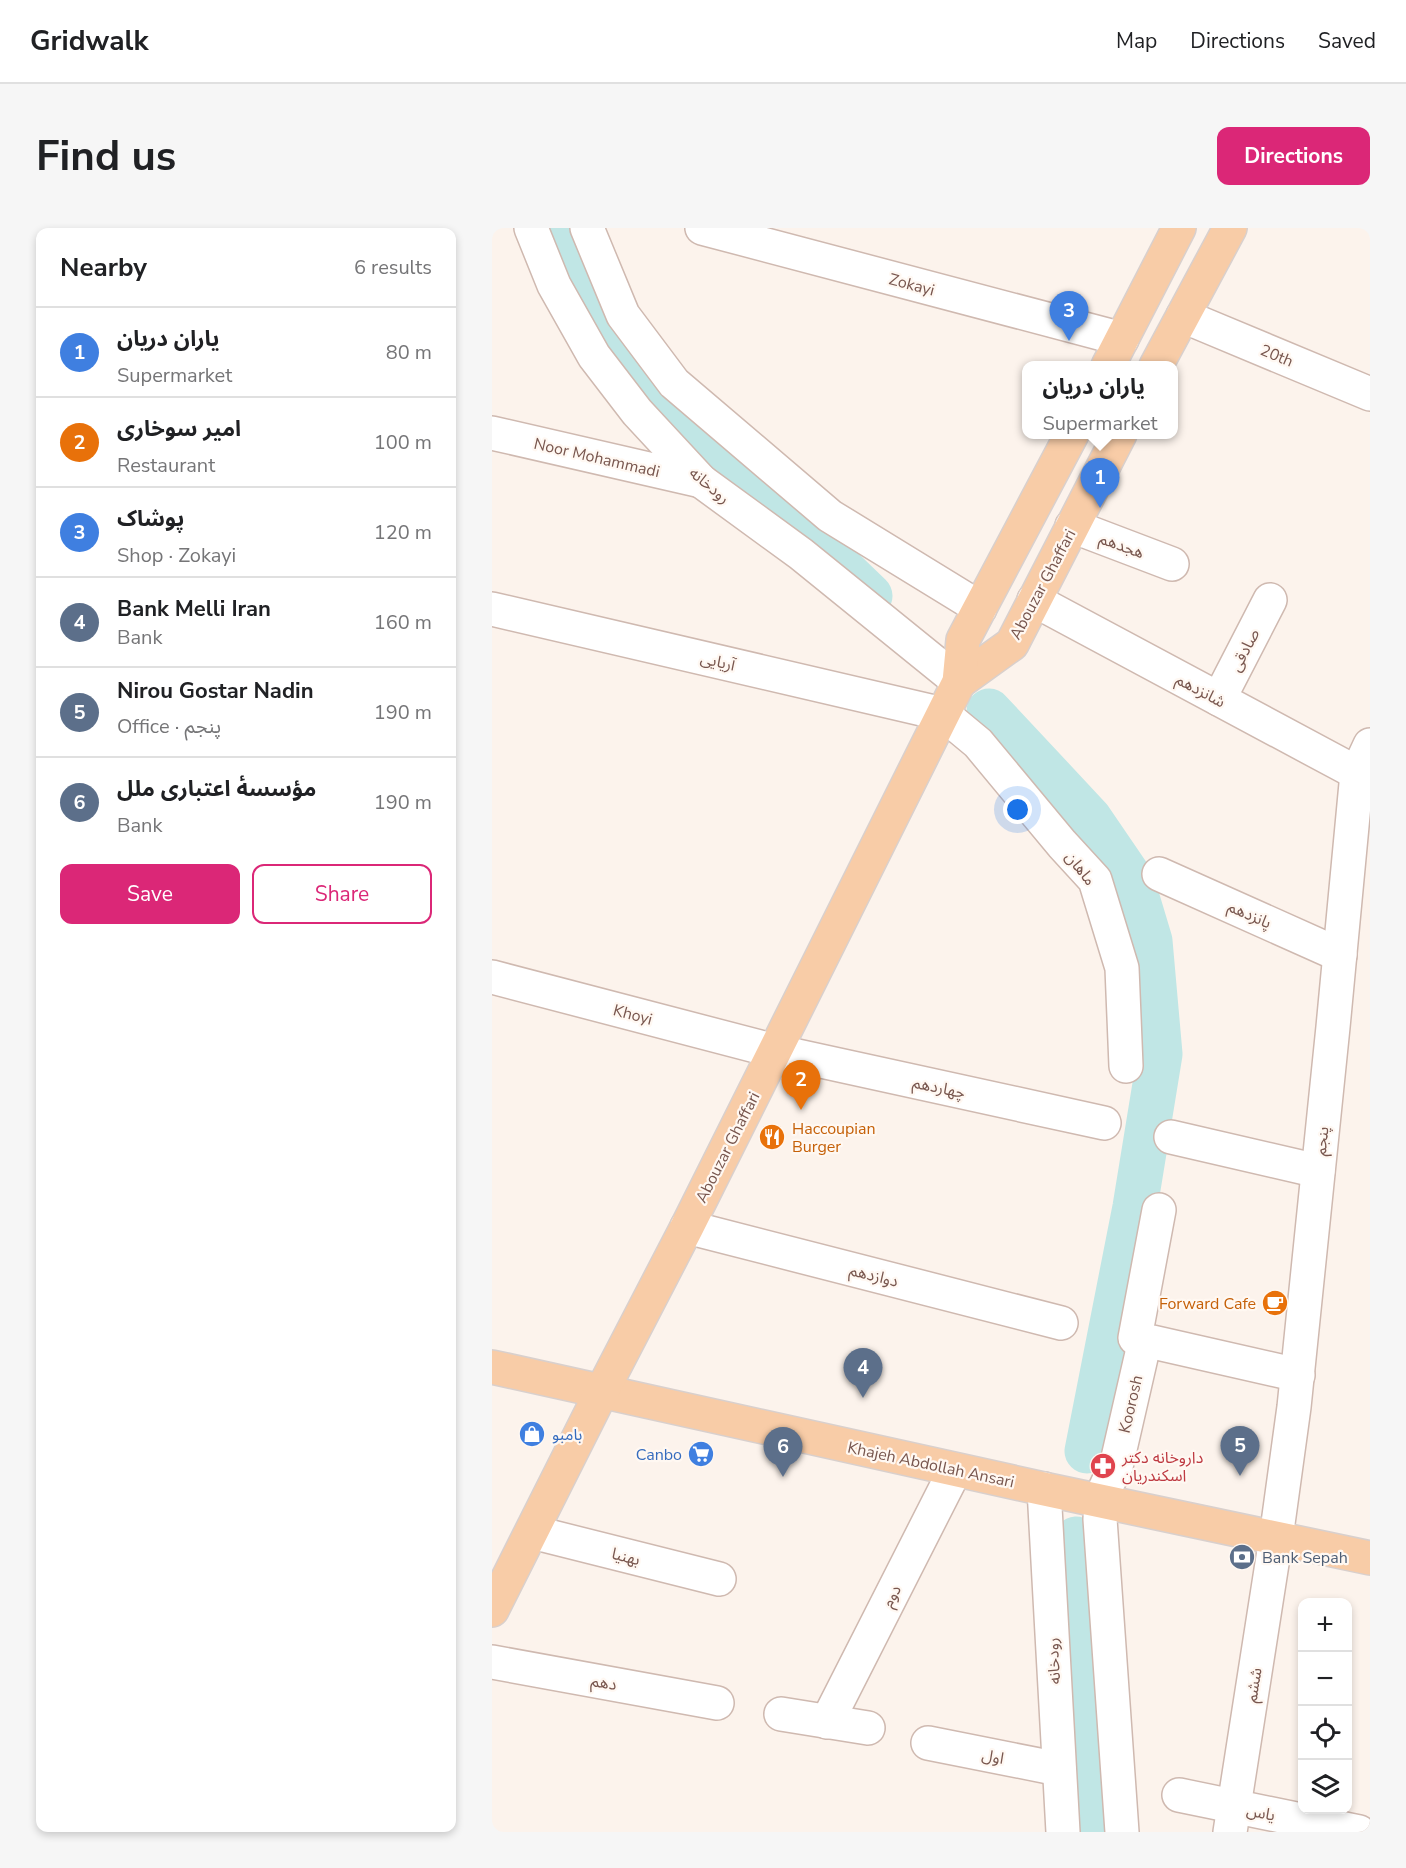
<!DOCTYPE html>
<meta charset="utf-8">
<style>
body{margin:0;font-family:"Nunito Sans","Noto Sans Arabic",sans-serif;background:#f6f6f6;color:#202124}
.controls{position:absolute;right:18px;bottom:18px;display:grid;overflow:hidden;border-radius:12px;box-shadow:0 3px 9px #0003}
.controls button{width:54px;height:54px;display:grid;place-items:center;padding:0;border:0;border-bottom:2px solid #e0e0e0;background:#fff;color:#202124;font:30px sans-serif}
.you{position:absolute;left:526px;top:582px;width:21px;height:21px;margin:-15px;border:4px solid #fff;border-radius:50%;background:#1a73e8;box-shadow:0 0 0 9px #1a73e833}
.badge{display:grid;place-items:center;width:39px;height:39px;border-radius:50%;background:#db2777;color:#fff;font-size:20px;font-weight:700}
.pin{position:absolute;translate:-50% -50px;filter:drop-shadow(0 2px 3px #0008)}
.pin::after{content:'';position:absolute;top:32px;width:21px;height:18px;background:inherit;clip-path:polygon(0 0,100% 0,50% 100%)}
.popup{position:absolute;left:530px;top:133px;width:156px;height:78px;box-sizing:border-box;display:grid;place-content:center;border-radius:12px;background:#fff;filter:drop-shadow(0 2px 4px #0005);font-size:20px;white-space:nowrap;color:#757577}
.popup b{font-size:22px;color:#202124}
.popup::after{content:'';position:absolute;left:50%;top:100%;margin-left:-12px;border:12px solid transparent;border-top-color:#fff}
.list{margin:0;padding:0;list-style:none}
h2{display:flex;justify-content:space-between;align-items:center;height:78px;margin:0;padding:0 24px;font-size:26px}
h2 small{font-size:20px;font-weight:400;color:#757577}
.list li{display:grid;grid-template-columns:39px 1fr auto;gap:18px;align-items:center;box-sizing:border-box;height:90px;padding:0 24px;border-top:2px solid #e0e0e0}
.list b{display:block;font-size:22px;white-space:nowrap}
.list p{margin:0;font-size:20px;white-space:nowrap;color:#757577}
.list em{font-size:20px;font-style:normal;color:#757577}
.actions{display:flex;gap:12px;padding:18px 24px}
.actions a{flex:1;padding:14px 0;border:2px solid #db2777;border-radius:12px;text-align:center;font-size:21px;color:#db2777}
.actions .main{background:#db2777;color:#fff}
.icon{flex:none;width:33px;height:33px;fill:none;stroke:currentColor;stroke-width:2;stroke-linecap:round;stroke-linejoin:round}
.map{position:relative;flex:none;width:878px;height:1604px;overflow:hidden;border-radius:12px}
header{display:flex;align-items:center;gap:36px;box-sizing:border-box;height:84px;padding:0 30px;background:#fff;border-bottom:2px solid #e0e0e0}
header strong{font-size:28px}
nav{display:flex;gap:33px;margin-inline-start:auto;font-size:21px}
.intro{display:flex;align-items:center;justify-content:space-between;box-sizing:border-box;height:144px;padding:0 36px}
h1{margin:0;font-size:42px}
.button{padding:15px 27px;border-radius:12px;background:#db2777;color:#fff;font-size:21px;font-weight:700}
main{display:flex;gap:36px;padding:0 36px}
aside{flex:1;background:#fff;border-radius:12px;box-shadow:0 3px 9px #0003}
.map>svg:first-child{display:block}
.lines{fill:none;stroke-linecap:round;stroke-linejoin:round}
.river{stroke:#c0e6e5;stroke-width:45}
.minor-casing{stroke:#cfb9b0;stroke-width:36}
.major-casing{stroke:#d9d0cd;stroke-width:36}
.minor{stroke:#fff;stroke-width:33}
.major{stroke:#f8cca7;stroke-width:33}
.labels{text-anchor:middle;stroke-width:4.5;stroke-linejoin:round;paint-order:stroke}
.street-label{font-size:16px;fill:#78564e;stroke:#fff8f2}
.food-label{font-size:16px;fill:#c56008;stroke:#fff8f2;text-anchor:start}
.shop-label{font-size:16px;fill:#366cbe;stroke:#fff8f2;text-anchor:start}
.health-label{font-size:16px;fill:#be3a42;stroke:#fff8f2;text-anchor:start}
.service-label{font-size:16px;fill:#4e5e75;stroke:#fff8f2;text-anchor:start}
</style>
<header>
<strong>Gridwalk</strong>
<nav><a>Map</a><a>Directions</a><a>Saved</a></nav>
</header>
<div class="intro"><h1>Find us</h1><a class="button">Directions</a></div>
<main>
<aside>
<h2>Nearby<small>6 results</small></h2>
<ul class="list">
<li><span class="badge" style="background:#3f7fe0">1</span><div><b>یاران دریان</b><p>Supermarket</p></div><em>80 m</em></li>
<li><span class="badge" style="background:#e8710a">2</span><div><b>امیر سوخاری</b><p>Restaurant</p></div><em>100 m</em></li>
<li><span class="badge" style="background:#3f7fe0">3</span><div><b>پوشاک</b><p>Shop · Zokayi</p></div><em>120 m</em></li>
<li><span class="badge" style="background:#5c6f8a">4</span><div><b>Bank Melli Iran</b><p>Bank</p></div><em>160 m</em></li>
<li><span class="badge" style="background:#5c6f8a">5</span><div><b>Nirou Gostar Nadin</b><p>Office · پنجم</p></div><em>190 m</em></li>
<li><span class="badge" style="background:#5c6f8a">6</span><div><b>مؤسسهٔ اعتباری ملل</b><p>Bank</p></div><em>190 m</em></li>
</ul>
<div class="actions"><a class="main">Save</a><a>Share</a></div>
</aside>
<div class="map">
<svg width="878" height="1604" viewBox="0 0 878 1604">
<rect width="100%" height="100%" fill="#fcf3ec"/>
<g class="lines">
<g class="river">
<polyline points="66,0 85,46 134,137 210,206 378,368"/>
<polyline points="497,483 597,590 640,653 658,713 668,826 643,979 595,1223"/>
<polyline points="584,1311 598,1604"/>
</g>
<g class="minor-casing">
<g id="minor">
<polyline points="39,0 62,57 102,128 145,184 209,253 309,326 467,454"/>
<polyline points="95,0 131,87 182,155 338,288 488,380"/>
<polyline points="210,0 630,111"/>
<polyline points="691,88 878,166"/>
<polyline points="0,205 209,253"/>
<polyline points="580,298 680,336"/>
<polyline points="542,372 865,545 878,549"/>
<polyline points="0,381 451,486 486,515 570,616 603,652 630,740 634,838"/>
<polyline points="727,471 778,372"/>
<polyline points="667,646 848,727"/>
<polyline points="0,749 283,823 612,895"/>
<polyline points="679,909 826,943"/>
<polyline points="667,982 643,1110 806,1147"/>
<polyline points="195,999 569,1095"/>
<polyline points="552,1261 571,1604"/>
<polyline points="40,1304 227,1351"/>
<polyline points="0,1434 225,1475"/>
<polyline points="289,1486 376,1500"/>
<polyline points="335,1494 463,1242"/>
<polyline points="436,1515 567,1541"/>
<polyline points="687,1567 867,1604"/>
<path d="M630 1604 608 1291C609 1271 611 1260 623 1243L653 1112"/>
<polyline points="738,1604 784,1310 802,1179 841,799 865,545 878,517"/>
</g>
</g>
<g class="major-casing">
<g id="major">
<polyline points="616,138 687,0"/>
<polyline points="664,138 738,0"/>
<polyline points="467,454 520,416 628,206"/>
<polyline points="0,1139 552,1261 878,1330"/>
<polyline points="0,1382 110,1163 195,999 451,486 467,454 471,412 580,206"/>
</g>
</g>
<use href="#minor" class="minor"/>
<use href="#major" class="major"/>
</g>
<defs>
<g id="restaurant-disc" transform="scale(1.35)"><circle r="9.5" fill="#e8710a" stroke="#fff8f2"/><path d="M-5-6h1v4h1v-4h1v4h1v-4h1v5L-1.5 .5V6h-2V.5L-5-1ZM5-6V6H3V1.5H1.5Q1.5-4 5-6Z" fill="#fff"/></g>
<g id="cafe-disc" transform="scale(1.35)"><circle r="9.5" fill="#e8710a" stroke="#fff8f2"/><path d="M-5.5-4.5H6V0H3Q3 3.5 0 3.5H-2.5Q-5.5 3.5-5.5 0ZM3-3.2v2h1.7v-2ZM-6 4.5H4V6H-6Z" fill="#fff"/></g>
<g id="shop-disc" transform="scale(1.35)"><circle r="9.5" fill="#3f7fe0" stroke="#fff8f2"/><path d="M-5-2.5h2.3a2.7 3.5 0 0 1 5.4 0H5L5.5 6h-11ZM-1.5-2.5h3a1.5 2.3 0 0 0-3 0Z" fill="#fff"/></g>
<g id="supermarket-disc" transform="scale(1.35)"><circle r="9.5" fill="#3f7fe0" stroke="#fff8f2"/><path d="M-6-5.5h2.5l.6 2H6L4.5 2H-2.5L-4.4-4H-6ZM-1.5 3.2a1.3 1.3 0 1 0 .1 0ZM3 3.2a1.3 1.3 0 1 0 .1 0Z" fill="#fff"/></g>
<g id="pharmacy-disc" transform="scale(1.35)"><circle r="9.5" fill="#e0444e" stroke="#fff8f2"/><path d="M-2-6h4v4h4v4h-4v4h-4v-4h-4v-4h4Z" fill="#fff"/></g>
<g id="bank-disc" transform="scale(1.35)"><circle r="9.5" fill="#5c6f8a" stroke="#fff8f2"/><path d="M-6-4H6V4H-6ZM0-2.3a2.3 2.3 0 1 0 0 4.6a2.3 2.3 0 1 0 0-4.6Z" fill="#fff"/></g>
</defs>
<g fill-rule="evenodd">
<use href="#restaurant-disc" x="280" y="909"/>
<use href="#cafe-disc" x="783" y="1075"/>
<use href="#shop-disc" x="40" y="1206"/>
<use href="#supermarket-disc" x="209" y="1226"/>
<use href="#pharmacy-disc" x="611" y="1238"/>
<use href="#bank-disc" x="750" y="1329"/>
</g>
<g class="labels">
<g class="street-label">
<text transform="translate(420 56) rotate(15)" y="6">Zokayi</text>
<text transform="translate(785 127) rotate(23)" y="6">20th</text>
<text transform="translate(105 229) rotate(13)" y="6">Noor Mohammadi</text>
<text transform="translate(218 257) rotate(40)" y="6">رودخانه</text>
<text transform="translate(630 317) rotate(20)" y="6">هجدهم</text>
<text transform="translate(550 356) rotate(-62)" y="6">Abouzar Ghaffari</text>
<text transform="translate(752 422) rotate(-63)" y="6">صادقی</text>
<text transform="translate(226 433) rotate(13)" y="6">آریایی</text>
<text transform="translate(709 462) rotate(28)" y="6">شانزدهم</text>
<text transform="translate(589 640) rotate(52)" y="6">ماهان</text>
<text transform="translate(758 686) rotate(24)" y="6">پانزدهم</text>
<text transform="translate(141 786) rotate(15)" y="6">Khoyi</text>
<text transform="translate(447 859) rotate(12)" y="6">چهاردهم</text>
<text transform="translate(829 913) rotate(-84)" y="6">پنجم</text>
<text transform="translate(235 919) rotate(-63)" y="6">Abouzar Ghaffari</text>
<text transform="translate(382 1047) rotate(14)" y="6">دوازدهم</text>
<text transform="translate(638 1176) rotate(-77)" y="6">Koorosh</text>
<text transform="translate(439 1236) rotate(12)" y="6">Khajeh Abdollah Ansari</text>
<text transform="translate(134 1328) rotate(14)" y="6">بهنیا</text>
<text transform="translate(399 1368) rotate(-63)" y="6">دوم</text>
<text transform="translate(561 1433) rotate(-93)" y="6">رودخانه</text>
<text transform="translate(112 1454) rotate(10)" y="6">دهم</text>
<text transform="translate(761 1457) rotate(-81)" y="6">ششم</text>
<text transform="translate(501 1528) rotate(11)" y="6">اول</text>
<text transform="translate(769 1584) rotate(12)" y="6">یاس</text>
</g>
<g class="food-label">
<text x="300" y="906">Haccoupian<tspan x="300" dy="18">Burger</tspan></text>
<text x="764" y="1081" text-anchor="end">Forward Cafe</text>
</g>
<g class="shop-label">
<text x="60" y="1212">بامبو</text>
<text x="190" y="1232" text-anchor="end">Canbo</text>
</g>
<g class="health-label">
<text x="630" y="1235">داروخانه دکتر<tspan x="630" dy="18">اسکندریان</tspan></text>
</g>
<g class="service-label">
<text x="770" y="1335">Bank Sepah</text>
</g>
</g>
</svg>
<div class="controls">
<button>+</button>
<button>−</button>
<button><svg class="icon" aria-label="locate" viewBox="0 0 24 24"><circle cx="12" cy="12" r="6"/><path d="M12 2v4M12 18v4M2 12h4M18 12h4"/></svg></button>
<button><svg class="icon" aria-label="layers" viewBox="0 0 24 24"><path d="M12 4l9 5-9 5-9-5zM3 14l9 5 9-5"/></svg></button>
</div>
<div class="you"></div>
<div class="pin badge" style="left:608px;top:280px;background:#3f7fe0">1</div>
<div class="popup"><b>یاران دریان</b>Supermarket</div>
<div class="pin badge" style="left:309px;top:882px;background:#e8710a">2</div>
<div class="pin badge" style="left:577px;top:113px;background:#3f7fe0">3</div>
<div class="pin badge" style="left:371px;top:1170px;background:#5c6f8a">4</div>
<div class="pin badge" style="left:748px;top:1248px;background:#5c6f8a">5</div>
<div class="pin badge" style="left:291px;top:1249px;background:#5c6f8a">6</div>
</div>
</main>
